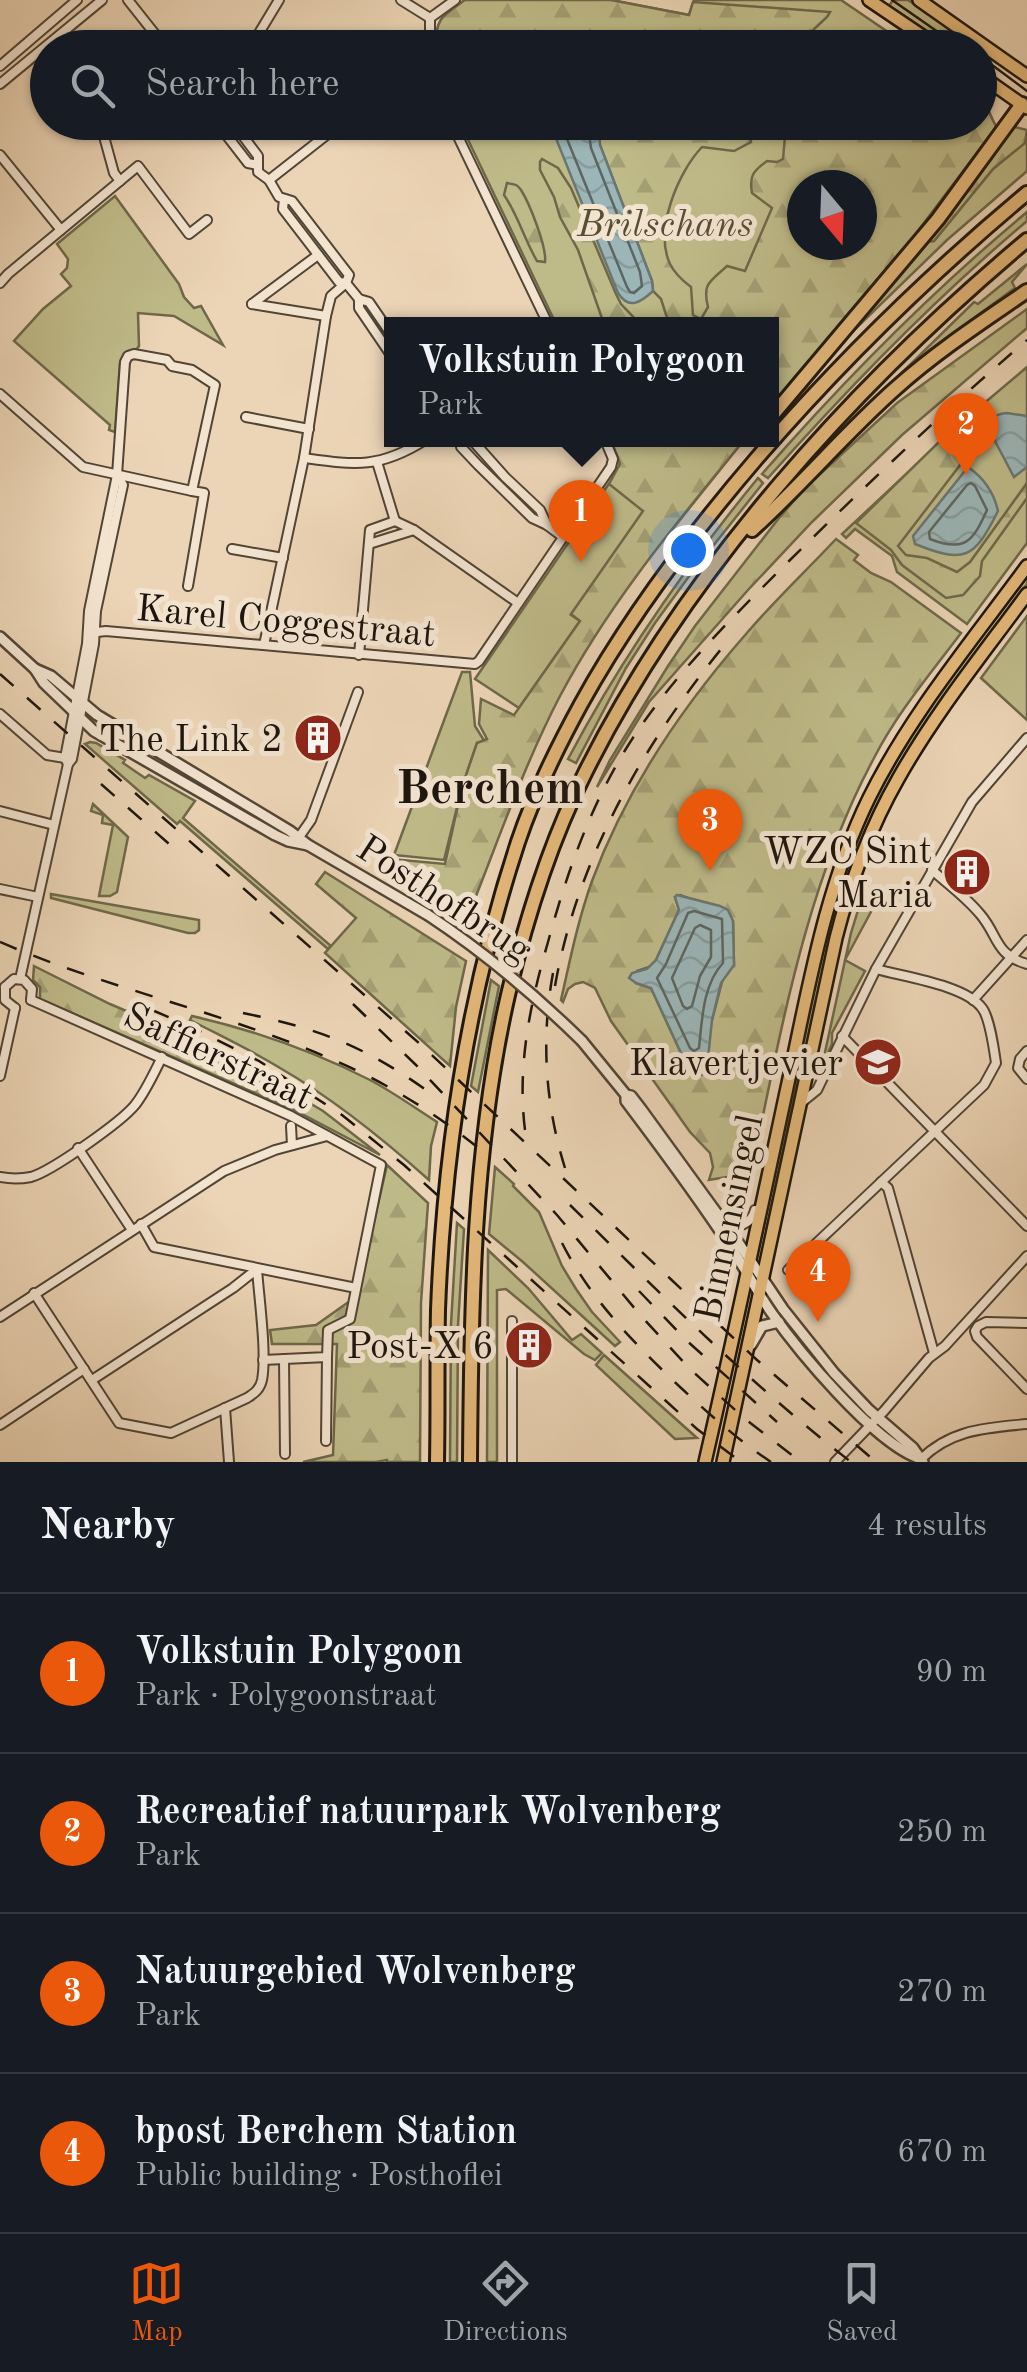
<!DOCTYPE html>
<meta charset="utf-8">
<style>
body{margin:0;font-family:"Old Standard TT",serif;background:#242831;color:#f1f3f6}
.compass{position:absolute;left:787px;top:170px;width:90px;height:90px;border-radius:50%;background:#171b24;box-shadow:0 2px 8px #0004;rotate:161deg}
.you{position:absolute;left:688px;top:550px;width:35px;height:35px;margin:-25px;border:8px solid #fff;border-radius:50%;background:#1a73e8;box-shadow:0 0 0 15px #1a73e833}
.badge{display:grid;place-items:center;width:65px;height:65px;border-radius:50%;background:#ea580c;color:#fff;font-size:32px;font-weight:700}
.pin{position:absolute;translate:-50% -82px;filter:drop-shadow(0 2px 5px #0008)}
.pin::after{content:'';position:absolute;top:52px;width:35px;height:30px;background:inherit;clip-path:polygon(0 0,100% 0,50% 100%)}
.popup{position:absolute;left:384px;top:317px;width:395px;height:130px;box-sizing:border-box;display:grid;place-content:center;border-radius:0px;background:#171b24;filter:drop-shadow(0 2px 8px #0005);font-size:32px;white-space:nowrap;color:#9ea1a6}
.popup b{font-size:38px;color:#f1f3f6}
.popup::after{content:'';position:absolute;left:50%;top:100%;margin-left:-20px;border:20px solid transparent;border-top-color:#171b24}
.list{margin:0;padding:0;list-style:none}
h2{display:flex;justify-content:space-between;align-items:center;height:130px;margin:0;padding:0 40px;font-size:42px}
h2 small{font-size:32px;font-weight:400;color:#9ea1a6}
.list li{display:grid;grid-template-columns:65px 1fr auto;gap:30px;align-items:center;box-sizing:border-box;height:160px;padding:0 40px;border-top:2px solid #363941}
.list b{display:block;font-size:38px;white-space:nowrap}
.list p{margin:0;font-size:32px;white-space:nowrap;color:#9ea1a6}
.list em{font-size:32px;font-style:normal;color:#9ea1a6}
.icon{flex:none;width:55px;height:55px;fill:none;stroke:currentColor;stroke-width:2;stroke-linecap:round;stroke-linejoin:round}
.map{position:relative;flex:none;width:1027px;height:1462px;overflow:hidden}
.search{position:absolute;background:#171b24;box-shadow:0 2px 8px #0004;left:30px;right:30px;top:30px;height:110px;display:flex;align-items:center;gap:25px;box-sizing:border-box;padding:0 35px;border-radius:55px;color:#9ea1a6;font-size:38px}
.sheet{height:770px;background:#171b24}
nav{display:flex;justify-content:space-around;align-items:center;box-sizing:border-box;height:140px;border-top:2px solid #363941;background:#171b24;font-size:28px;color:#9ea1a6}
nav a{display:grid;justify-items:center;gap:5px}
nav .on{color:#ea580c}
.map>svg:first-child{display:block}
.green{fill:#bfbb89;stroke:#6e684a;stroke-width:2.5;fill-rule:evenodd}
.forest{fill:url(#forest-firs);stroke:#6e684a;stroke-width:2.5;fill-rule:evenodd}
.water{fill:url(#water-waves);stroke:#697673;stroke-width:2.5}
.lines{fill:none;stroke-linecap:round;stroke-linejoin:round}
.shore{stroke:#5c6662;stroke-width:2.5}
.minor-casing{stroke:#514536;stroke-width:12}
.tertiary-casing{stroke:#514536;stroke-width:14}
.primary-casing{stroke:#1d150c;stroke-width:16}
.motorway-casing{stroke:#1d150c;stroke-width:18}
.minor{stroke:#f3e4d0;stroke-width:8}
.tertiary{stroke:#f3e4d0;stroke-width:9}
.primary{stroke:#e6ba7b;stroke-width:11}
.motorway{stroke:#e6ba7b;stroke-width:12}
.tram{stroke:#1d150c;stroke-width:2.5}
.rail{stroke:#1d150c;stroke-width:2.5;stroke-dasharray:18 18;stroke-linecap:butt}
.tertiary-bridge-casing{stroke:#514536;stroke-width:14;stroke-linecap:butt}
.tertiary-bridge{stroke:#f3e4d0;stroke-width:9}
.labels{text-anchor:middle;stroke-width:10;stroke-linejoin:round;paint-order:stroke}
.park-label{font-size:38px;font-style:italic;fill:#564f38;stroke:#f3e4d0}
.street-label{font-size:38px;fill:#1d150c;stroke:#f3e4d0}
.poi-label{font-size:38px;fill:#1d150c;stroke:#f3e4d0;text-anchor:end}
.district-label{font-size:48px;font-weight:bold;fill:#1d150c;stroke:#f3e4d0}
</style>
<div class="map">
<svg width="1027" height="1462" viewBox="0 0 1027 1462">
<defs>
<pattern id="forest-firs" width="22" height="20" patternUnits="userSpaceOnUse" patternTransform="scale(2.5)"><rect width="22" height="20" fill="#bfbb89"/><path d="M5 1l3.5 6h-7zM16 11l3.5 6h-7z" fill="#a4a075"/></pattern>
<pattern id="water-waves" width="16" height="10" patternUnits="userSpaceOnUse" patternTransform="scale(2.5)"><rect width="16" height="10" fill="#9cb6b8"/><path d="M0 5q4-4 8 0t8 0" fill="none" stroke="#869c9d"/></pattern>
</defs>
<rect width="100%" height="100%" fill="#ecd5b6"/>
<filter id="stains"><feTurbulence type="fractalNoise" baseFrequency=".002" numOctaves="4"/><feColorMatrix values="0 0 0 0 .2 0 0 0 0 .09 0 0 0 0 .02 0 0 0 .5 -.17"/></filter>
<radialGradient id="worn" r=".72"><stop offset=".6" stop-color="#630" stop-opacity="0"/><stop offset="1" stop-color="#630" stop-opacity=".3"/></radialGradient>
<g class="green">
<path d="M465 0H611L689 15 694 0H841L910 47 435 48C436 18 442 16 465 0Z"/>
<polygon points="893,0 908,0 976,47 951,47 889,6"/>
<path d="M980 98C988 105 990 117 996 126L992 133 914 236 771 407V324H556L460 123 980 122ZM802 185H862V245H802Z"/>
<polygon points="1027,140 1027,171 947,240 846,338 844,335 922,242 934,241 993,169"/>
<polygon points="115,196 179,284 184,297 194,308 201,306 223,345 174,316 138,313 139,346 136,350 124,355 120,363 115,432 109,430 110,425 14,341 43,309 71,286 61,274 67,268 68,259 57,244"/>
<path d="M1027 212V221C933 300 849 387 768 478L762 474C844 380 931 292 1027 212Z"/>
<polygon points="1027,264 1012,282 1015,288 938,344 874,400 974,302 978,304"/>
<polygon points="1027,367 1027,543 967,624 897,572 892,556 855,529 846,538 842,534 962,422"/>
<polygon points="611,440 744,440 671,531 571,615 580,621 519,708 475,679 619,469 620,459"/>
<path d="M758 478 763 483 690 575 655 623 626 668 576 763 568 759C622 657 685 567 758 478Z"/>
<path d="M1027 576V584L931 716 856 857 832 936 766 1231 797 1083V1068C815 981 831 891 869 811 910 725 971 652 1027 576Z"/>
<polygon points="1027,616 1027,720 981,678"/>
<polygon points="462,672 470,672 475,726 485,742 477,743 462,787 444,860 394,855"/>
<polygon points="90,742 96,743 125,760 123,763 145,778 149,775 195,801 183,818 331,946 328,949 180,821 177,824 85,744"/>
<polygon points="93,804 128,837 117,892 110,896 99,896 113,825 102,823 103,815 91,811"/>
<polygon points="864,891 879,897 845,960 865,971 832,1033 832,1044 822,1066 851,933"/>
<polygon points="51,894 199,920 199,930 195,933 188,933 51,898"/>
<polygon points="491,980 499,986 478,1092 471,1086"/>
<path d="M192 1016C253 1030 315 1052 370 1080 393 1092 415 1108 437 1122L431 1146 429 1180C382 1138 334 1099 280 1068 251 1050 221 1036 190 1020Z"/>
<polygon points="495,1167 514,1184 513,1186 539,1212 562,1266 576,1289 592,1312 620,1342 615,1346 523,1262 489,1234"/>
<polygon points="457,1223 464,1229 458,1325 457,1462 450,1462 451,1324"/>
<polygon points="488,1250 528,1288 572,1340 581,1334 602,1353 595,1360 584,1354 506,1289 497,1290 497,1462 487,1462"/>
<polygon points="604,1355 697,1438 675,1439 596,1365"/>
</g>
<g class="forest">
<path d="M465 0H611L689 15 693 2 830 12 827 17 795 47H435C436 18 442 16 465 0Z"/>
<path d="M980 98C988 105 990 117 996 126L992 133 914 236 771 407V324H669L661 299 653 291 652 281 600 145 599 134 603 123 740 122 750 136 751 142 734 151 702 147C678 172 654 230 670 264 675 274 683 281 691 287L693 315 701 319 708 307C702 283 710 282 727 266L745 271 772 208 752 193C749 176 753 171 767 161L777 162 783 159 785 137 792 126 799 127 814 136 820 132 823 123H891L908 129 924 123 980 122ZM802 185H862V245H802Z"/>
<polygon points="1015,127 1027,130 1025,143 993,169 934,241 922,242 1007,135"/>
<polygon points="542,159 558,168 571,188 616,294 621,304 640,324 604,324 578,250 560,217 554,197 540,170 540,162"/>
<path d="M507 183C515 185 516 183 521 190 530 204 547 248 545 262L537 261C524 239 518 215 504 195Z"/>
<polygon points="1027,309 1027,328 902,435 812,522 748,590 649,702 597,787 610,760 668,666 695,626 779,518 804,489 897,403"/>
<polygon points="944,437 962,439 972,444 967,456 898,546 906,555 927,558 957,572 970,562 1027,483 1027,498 982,561 980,576 963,595 946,598 902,565 891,550 856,523"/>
<path d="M611 440H744C678 521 609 603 560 696 523 767 498 842 468 916L453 913 386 873 392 859 445 864 462 787 477 743 487 739 479 724 481 699 514 715 580 621 571 614 643 511 609 484 620 464Z"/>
<path d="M836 539 858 555 854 560 871 573 891 582 961 633C931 673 897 713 874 758 805 886 781 1032 751 1173L709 1180 713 1167 710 1153 690 1132 611 1021 595 988 583 982 575 984 568 989 563 1002 561 1000C570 960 578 920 592 881 626 789 682 707 746 634 774 601 806 571 836 539ZM680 895C699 904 723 901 733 921L734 965 723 978 712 1020 687 1066 651 988 636 983 637 971 652 966 656 960 679 910 675 897Z"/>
<polygon points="325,872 466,961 456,1007 450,1066 325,953 356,918 316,884"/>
<polygon points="34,966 110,1004 229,1055 323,1111 380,1155 294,1110 40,999 40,987 33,980"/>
<polygon points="387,1165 428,1203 421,1303 420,1462 387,1462 387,1460 376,1462 303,1462 333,1455 337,1344 272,1344 270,1330 316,1325 357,1296"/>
</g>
<g class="water">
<path d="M554 123H603L599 134 600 145 652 281 653 291C640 303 629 310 618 293L555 136Z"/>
<path d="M1007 413 1027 416V467L1014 477 988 428C992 417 995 414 1007 413Z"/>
<path d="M968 467C984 478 994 493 998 511 974 559 965 564 915 544L913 536Z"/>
<path d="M677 895 720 906 728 910 733 921 734 965 721 983 712 1020 707 1068 702 1075C694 1076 692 1073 687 1066L651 988 636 983 629 978 632 973 647 969 656 960 679 910 675 897Z"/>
</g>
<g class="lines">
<g class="shore">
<polyline points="563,122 565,134 627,287 630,292 634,293 642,286 640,272 591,148 589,134 590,122"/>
<path d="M971 483 975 486 987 510C973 541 965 553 930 539L929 532 967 485Z"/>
<path d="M694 911 722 919 723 963C703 984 702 1020 699 1048L694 1051 690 1048 657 978 666 964 688 913Z"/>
<polygon points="700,925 711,930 711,957 700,976 692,1006 687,1009 683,1006 672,978 695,928"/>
</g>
<g class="minor-casing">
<g id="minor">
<polyline points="128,0 166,48"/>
<polyline points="401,0 430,18"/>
<polyline points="430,18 455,0"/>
<polyline points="250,48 279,0"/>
<polyline points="430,48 430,18"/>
<polyline points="0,66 77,0"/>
<polyline points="0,84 102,0"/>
<polyline points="100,122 114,173 120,181"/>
<polyline points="225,122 224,132 248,163 258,165"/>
<polyline points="451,122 548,324"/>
<polyline points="225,123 234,124 258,156 258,172 269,180 279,197 292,201 349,275 346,283"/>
<polyline points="0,155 61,230"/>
<polyline points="269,180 343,122"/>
<polyline points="284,199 283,209 339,282 346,283 359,299 369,302 391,334"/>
<polyline points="0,283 8,274 138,166 189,234 207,220"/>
<polyline points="359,299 359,308 391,355"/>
<polyline points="252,304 318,255"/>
<polyline points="252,304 326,316"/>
<polyline points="0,394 83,467 192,491"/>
<polyline points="246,417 309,429"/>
<polyline points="461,440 461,447 478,465 532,518 547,525 563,537"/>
<polyline points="472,440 505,477 540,510 547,525"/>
<path d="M304 458C355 465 379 469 425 440"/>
<polyline points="377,462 395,521"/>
<polyline points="395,521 414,530 518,603"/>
<polyline points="369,544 414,530"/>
<polyline points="232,549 283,558"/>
<polyline points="88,633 106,631 475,664 479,661 611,467 613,459 605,440"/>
<polyline points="264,645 304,458 326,316 331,296 346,283"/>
<polyline points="359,655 370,530 395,521"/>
<polyline points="0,714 47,755 65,758"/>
<polyline points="68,764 65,758 87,644 89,611 117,475 125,362 128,356 134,354 167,360 172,366 192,370 215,385 192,491 204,493 188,586"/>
<polyline points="0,811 54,825"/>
<polyline points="297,840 311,820 358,692"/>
<path d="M932 870C948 884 966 897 980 914 999 936 994 954 1027 964"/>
<polyline points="0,889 38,897"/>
<polyline points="20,979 68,764 72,759 94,644 96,611 123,485 117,475"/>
<polyline points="5,987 14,979 24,980 32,989 31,1000"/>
<polyline points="5,987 5,1000 15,1008"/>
<polyline points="31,1000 291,1116 381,1165 350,1319 328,1330 327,1357 263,1360"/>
<polyline points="973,1000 1027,940"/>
<polyline points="842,1036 1027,1226"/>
<polyline points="1027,1051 1020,1059 1018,1068 1027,1079"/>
<polyline points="0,1076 15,1008"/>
<polyline points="801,1103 817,1090 876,969 972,802 1027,738"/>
<polyline points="291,1126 292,1145"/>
<polyline points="78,1148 132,1230"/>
<path d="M0 1177C10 1179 21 1179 31 1177 52 1171 121 1122 135 1105 146 1091 154 1073 162 1057"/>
<polyline points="881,1182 888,1188 934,1353"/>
<path d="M724 1222C738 1229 751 1225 755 1210"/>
<polyline points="141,1224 154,1247 356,1288"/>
<path d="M788 1270 984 1085 996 1063C994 1050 990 1018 982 1008 965 985 904 977 876 969"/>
<path d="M34 1293 119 1423 171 1433 247 1398C255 1393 260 1389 262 1380 267 1354 259 1298 257 1269"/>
<polyline points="0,1317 224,1171 275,1150 327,1136"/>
<polyline points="512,1321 512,1462"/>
<polyline points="1027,1323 986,1322 978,1326 975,1331 977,1337 1027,1389"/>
<polyline points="284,1359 285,1454"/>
<polyline points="92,1380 233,1288 257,1269"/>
<polyline points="225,1408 229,1462"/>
<polyline points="0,1425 84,1369"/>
<polyline points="326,1441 327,1357"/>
<path d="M920 1460C951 1429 986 1428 1027 1424"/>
<polyline points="835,1462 884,1411 929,1358 945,1346 1027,1256"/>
</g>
</g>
<g class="tertiary-casing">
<g id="tertiary">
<polyline points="0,637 35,669 44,683 94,731 275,835 288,841 308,845"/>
<polyline points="35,669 51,676 97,715 290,831 308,845 428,915"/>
<polyline points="582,1041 626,1095 631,1096 641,1109 742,1248 783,1309 834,1373 869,1410 913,1448 923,1462"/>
<path d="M626 1095V1101C663 1150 701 1201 734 1252 747 1272 758 1293 771 1312 799 1352 873 1441 918 1458"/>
<polyline points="751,1345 762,1326 779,1322"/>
</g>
</g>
<g class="primary-casing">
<g id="primary">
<polyline points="869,0 940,48"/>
<polyline points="919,0 1027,76"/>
<polyline points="980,75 1027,108"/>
<path d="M705 1462C734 1336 761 1209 788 1083 809 986 825 888 869 798 910 715 972 641 1027 566"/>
<path d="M723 1462 836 938C850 883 870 828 898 779 935 713 983 654 1027 594"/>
</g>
</g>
<g class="motorway-casing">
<g id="motorway">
<polyline points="771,417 938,219 1022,104"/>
<path d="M752 530C802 485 845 433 896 388 936 352 982 322 1027 291"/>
<path d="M437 1462C438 1412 437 1361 438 1310 444 1151 468 993 518 842 534 794 557 748 581 704 630 615 691 535 757 458 840 362 930 274 1027 193"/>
<path d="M470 1462C471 1306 473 1148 508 995 526 919 550 842 585 773 686 570 854 385 1027 240"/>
</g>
</g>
<use href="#minor" class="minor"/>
<use href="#tertiary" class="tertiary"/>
<use href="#primary" class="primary"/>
<use href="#motorway" class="motorway"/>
<g class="tram">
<polyline points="892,0 961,48"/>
<path d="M910 48C920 36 931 32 945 35"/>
<polyline points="980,56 1027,91"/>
<polyline points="899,122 910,124 916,122"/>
</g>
<g class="rail">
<polyline points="0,674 420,1044 757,1360 876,1462"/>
<polyline points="101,784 176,850"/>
<path d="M0 942C108 989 224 1012 331 1059 388 1083 440 1116 487 1155"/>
<path d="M553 973C541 1038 545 1104 565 1168"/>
<path d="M555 986C578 855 647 738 731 637"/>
<polyline points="353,1004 416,1065 557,1215 641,1316 690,1369 744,1418 801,1462"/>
<polyline points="152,1010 185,1024 259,1061 342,1115 404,1165 697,1429 741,1462"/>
<path d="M243 1013C321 1029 364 1046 429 1092"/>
<path d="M525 1130C517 1066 530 1004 548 942 566 876 588 812 624 752 668 680 728 622 787 563 865 486 944 411 1027 340"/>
<path d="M570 1205C661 1294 750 1384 851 1462"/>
<path d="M562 1243C591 1300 634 1343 680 1387 709 1414 738 1440 771 1462"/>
<polyline points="639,1291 686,1340 777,1422"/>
</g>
<g class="tertiary-bridge-casing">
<path id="tertiary-bridge" d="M428 915C484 952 534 994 582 1041"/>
</g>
<use href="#tertiary-bridge" class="tertiary-bridge"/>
</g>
<defs>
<g id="building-disc" transform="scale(2.5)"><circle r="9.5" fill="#8f2418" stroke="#f3e4d0"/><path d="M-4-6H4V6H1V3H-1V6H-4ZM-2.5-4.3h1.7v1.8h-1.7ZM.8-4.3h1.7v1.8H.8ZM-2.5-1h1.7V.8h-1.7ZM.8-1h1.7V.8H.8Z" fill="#fff"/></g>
<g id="school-disc" transform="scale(2.5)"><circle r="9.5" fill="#8f2418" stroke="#f3e4d0"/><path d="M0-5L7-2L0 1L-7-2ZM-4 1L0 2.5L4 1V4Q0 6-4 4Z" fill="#fff"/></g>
</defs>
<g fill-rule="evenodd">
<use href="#building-disc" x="318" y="738"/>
<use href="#building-disc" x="967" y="872"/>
<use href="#school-disc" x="878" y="1062"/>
<use href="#building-disc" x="529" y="1345"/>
</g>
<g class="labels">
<g class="park-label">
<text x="665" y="236">Brilschans</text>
</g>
<g class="street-label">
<text transform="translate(286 620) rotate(5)" y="13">Karel Coggestraat</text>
<text transform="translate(445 898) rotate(33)" y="13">Posthofbrug</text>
<text transform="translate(219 1055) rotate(25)" y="13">Saffierstraat</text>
<text transform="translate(728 1218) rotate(-78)" y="13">Binnensingel</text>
</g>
<g class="poi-label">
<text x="283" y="751">The Link 2</text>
<text x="932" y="863">WZC Sint<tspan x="932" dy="44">Maria</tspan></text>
<text x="843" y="1075">Klavertjevier</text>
<text x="494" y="1358">Post-X 6</text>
</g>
<g class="district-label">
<text x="490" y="803">Berchem</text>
</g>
</g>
<rect width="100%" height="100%" filter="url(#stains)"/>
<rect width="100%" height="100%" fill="url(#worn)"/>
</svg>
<svg class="compass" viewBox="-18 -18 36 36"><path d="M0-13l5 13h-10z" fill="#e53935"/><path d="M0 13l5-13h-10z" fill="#9ea1a6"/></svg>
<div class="you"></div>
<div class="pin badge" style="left:581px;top:562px">1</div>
<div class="popup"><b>Volkstuin Polygoon</b>Park</div>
<div class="pin badge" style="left:966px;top:475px">2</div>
<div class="pin badge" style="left:710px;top:871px">3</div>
<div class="pin badge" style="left:818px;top:1322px">4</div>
<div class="search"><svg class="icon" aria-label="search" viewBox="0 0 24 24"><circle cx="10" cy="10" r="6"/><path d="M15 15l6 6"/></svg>Search here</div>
</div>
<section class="sheet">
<h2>Nearby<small>4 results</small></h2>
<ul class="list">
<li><span class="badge">1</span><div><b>Volkstuin Polygoon</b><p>Park · Polygoonstraat</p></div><em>90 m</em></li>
<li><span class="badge">2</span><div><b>Recreatief natuurpark Wolvenberg</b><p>Park</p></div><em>250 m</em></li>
<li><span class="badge">3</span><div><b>Natuurgebied Wolvenberg</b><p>Park</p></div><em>270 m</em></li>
<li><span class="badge">4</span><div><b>bpost Berchem Station</b><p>Public building · Posthoflei</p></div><em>670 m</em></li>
</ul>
</section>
<nav>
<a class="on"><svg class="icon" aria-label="map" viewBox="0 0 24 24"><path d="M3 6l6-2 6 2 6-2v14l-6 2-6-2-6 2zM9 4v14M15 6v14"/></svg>Map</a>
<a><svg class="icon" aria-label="directions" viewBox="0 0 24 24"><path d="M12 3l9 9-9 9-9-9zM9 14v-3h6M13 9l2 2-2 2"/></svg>Directions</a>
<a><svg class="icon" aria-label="saved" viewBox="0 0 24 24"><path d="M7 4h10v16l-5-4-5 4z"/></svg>Saved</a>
</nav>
